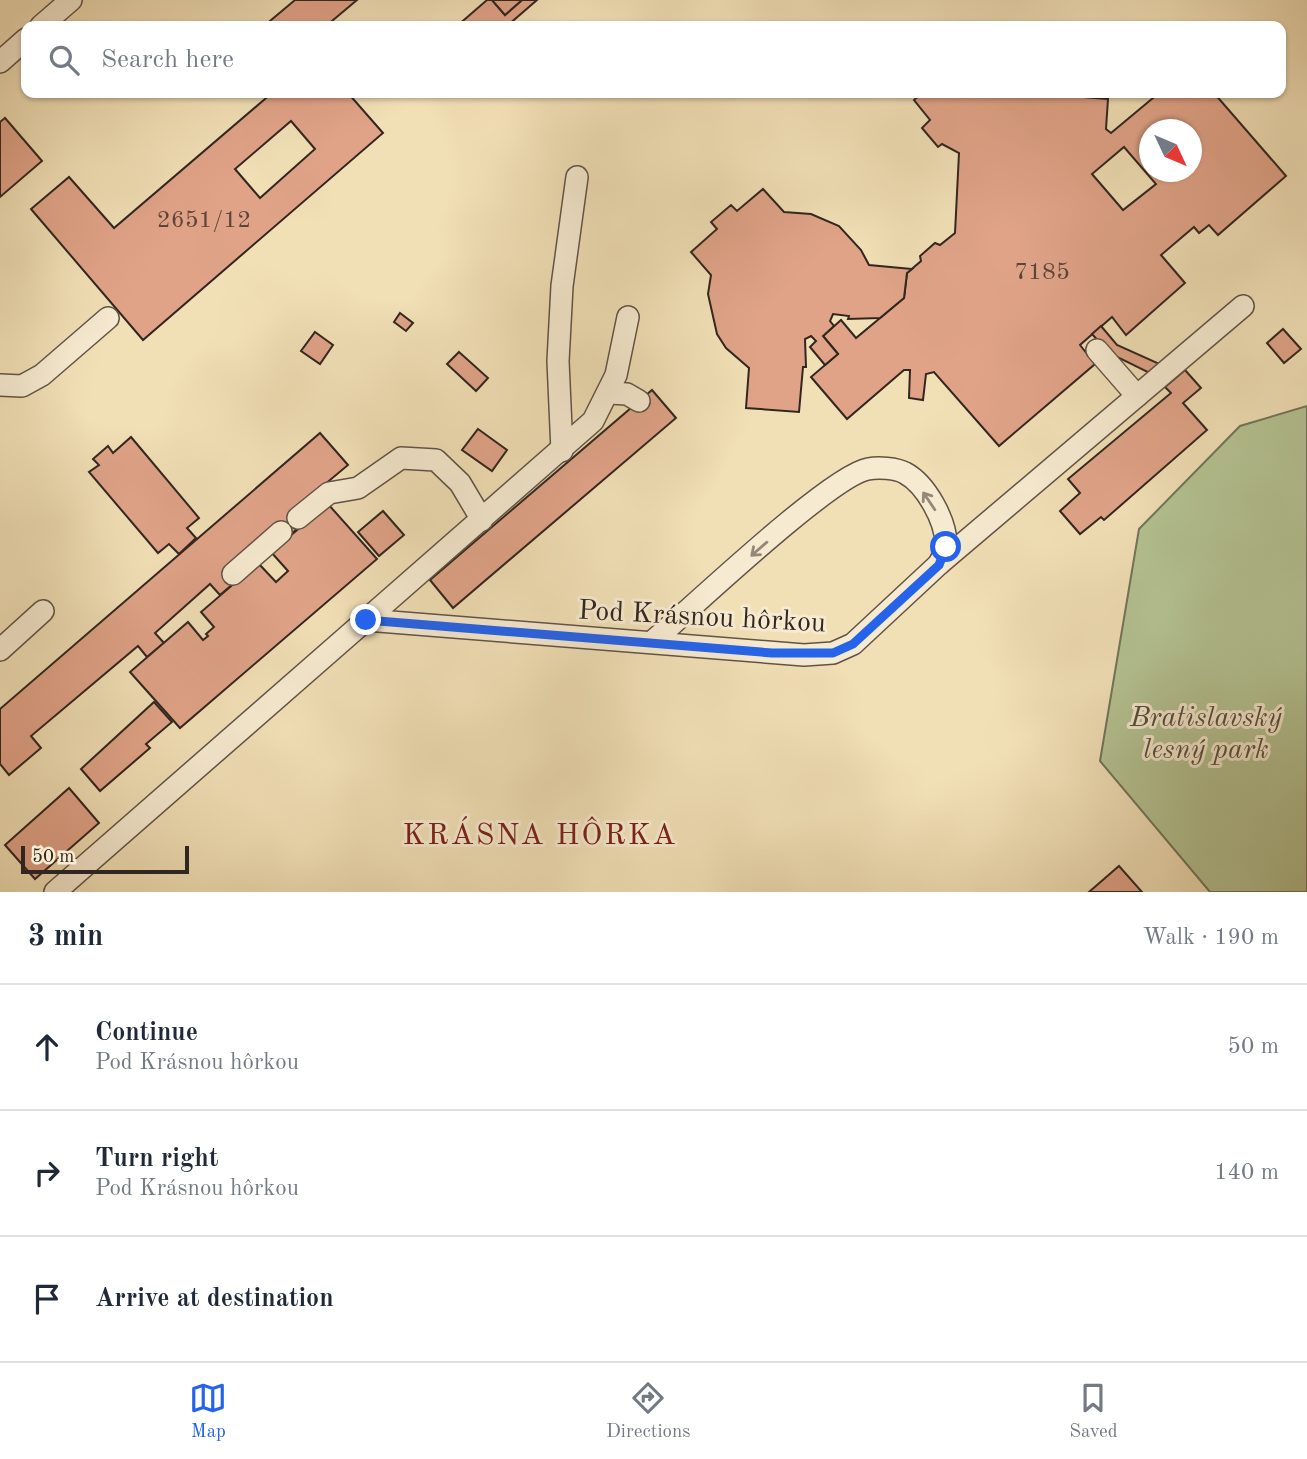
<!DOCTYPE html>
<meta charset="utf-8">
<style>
body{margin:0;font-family:"Old Standard TT",serif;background:#f6f6f7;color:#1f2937}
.compass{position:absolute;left:1139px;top:119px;width:63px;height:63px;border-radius:50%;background:#fff;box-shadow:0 2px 5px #0004;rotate:134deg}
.scale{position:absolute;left:21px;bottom:18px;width:168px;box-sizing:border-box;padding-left:7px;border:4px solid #312620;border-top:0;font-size:19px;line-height:24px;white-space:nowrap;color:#312620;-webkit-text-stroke:5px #f6ead0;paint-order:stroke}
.stop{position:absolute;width:21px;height:21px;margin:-16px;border:5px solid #2563eb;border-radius:50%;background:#fff}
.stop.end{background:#2563eb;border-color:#fff;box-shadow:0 2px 7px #0008}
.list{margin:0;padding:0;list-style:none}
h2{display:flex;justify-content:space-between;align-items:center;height:91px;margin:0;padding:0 28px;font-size:30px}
h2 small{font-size:23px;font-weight:400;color:#747a83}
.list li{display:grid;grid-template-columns:46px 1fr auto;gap:21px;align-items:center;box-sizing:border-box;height:126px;padding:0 28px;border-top:2px solid #e0e1e3}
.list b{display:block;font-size:26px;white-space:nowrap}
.list p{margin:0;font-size:23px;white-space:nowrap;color:#747a83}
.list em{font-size:23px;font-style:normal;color:#747a83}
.icon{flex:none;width:38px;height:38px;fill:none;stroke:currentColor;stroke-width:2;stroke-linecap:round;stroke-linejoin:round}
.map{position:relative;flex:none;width:1307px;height:892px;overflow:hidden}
.search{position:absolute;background:#fff;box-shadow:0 2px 5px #0004;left:21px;right:21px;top:21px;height:77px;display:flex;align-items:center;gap:18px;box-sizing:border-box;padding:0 24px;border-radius:14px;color:#747a83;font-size:26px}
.sheet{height:469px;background:#fff}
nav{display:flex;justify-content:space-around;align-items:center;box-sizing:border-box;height:98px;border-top:2px solid #e0e1e3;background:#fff;font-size:19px;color:#747a83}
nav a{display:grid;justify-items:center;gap:4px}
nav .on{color:#2563eb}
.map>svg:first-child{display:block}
.green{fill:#b4c393;stroke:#72745a;stroke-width:2}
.building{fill:#e0a388;stroke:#312620;stroke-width:2;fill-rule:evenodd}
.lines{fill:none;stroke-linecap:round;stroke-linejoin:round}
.minor-casing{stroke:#615446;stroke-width:24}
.minor{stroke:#f6ead0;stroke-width:21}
.oneway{stroke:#948878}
.route{stroke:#2563eb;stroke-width:9}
.labels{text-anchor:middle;stroke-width:6;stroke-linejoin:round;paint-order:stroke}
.number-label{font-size:24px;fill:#5d453a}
.street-label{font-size:28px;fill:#312620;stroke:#f6ead0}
.park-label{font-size:28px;font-style:italic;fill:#524d3d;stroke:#f6ead0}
.neighbourhood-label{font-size:30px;letter-spacing:2px;fill:#7a1f14;stroke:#f6ead0}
</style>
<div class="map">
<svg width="1307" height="892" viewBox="0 0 1307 892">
<rect width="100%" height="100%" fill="#f1dfb6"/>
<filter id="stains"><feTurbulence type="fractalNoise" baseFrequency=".00286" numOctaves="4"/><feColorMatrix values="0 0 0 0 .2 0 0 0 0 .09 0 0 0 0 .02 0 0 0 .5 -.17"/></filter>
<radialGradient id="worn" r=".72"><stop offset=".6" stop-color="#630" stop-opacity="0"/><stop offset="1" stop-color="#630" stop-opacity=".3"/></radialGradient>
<polygon class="green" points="1307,406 1307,892 1210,892 1100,761 1139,529 1240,426"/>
<g class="building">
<polygon points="295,0 357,0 326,26 264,26"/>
<polygon points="487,0 492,0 505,15 522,0 537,0 507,26 457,26"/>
<polygon points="492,0 522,0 505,15"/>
<path d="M272 93H348L383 133 143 340 31 209 69 177 114 228ZM291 121 315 149 260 198 235 169Z"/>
<path d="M922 93H1032L1108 99 1106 129 1111 133 1159 93H1214L1286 176 1218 235 1209 225 1199 233 1194 227 1161 255 1185 283 1126 335 1112 317 1080 345 1095 364 999 446 934 372 926 374 923 400 909 398 910 370H904L847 419 811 377 838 354 823 336 841 320 856 338 904 298 907 273 921 261 920 256 935 243 940 245 955 233 959 153 942 144 938 147 922 128 930 120 914 100ZM1150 130H1192V172H1150ZM1124 147 1156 184 1123 210 1092 174Z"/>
<polygon points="5,118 42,161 0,197 0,122"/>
<polygon points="763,189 784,212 811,214 839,226 861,250 869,265 912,269 907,273 904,298 880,318 848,319 849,316 833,314 830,321 834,326 823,336 838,354 825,365 810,347 816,341 811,336 805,339 806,367 803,367 799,412 746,408 749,368 726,348 717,334 708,294 711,275 691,252 717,229 711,222 731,205 737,211"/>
<polygon points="400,313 413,323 406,331 394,322"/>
<polygon points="1101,326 1117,345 1164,366 1175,380 1165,387 1156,376 1109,353 1092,334"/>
<polygon points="1283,329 1301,349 1284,363 1267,343"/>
<polygon points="315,332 333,345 320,364 301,351"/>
<polygon points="459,352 488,378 476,391 447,364"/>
<polygon points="1185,370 1201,388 1183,403 1207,430 1104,520 1101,517 1080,534 1060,511 1080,493 1068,479 1171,393 1165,387"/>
<polygon points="652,390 676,418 453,608 430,580"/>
<polygon points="478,429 507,450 492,471 462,450"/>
<polygon points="320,433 348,465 293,511 303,524 220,595 210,584 155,633 164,643 147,657 138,646 31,736 41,748 9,775 0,764 0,709"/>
<polygon points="131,437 199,518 187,528 196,538 179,554 169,544 158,553 89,472 99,465 93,459 108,446 113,453"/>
<polygon points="328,504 377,559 180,728 130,672 188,622 203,640 208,636 206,634 214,627 201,612 258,563 276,582 288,571 271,552"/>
<polygon points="383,511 404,535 379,556 358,532"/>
<polygon points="154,702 172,722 146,744 150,748 100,791 81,769"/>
<polygon points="69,788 99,823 35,879 5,845"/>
<polygon points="1119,866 1142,892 1089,892"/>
</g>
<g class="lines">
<g class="minor-casing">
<g id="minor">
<polyline points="41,26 71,0"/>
<polyline points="0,62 26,39"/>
<polyline points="1097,350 1137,396"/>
<polyline points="0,385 22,386 42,375 108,318"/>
<polyline points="609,393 627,394 639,401"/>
<polyline points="562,451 558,361 562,286 577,177"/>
<polyline points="298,518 329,493 358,488 401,458 436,460 460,483 482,520"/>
<polyline points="233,574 281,532"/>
<polyline points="366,620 593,421 616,375 628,317"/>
<path d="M653 641C691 609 830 476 868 469 878 467 896 468 905 473 926 484 946 521 946 544 946 551 942 558 939 564"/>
<polyline points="0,650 43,611"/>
<polyline points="55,892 366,620 804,655 833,653 853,644 939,564 1243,306"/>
</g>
</g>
<use href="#minor" class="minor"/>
</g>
<defs><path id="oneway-shaft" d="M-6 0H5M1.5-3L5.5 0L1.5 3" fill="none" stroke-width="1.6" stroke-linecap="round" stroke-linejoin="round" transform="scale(1.75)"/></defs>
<g class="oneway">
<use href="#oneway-shaft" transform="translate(929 501) rotate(-124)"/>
<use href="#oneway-shaft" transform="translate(759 549) rotate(139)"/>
</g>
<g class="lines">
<polyline class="route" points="366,620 772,653 833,653 853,644 939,565 946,547"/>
</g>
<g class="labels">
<g class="number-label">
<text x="204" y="227">2651/12</text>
<text x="1042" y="279">7185</text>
</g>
<g class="street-label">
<text transform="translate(702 615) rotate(3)" y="10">Pod Krásnou hôrkou</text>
</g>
<g class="park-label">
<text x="1206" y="726">Bratislavský<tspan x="1206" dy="32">lesný park</tspan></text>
</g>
<g class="neighbourhood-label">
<text x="540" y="844">KRÁSNA HÔRKA</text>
</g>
</g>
<rect width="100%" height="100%" filter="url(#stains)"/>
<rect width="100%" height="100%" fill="url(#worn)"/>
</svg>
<svg class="compass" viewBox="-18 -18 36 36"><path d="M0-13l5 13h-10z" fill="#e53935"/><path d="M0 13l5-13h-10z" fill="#747a83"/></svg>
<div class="scale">50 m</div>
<div class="stop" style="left:946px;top:547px"></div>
<div class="stop end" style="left:366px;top:620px"></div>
<div class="search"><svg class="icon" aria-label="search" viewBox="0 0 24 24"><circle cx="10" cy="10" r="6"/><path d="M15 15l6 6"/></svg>Search here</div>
</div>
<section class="sheet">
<h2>3 min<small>Walk · 190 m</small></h2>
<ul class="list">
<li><svg class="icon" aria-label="ahead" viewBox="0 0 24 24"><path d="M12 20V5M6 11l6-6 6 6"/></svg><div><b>Continue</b><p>Pod Krásnou hôrkou</p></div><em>50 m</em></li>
<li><svg class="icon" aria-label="right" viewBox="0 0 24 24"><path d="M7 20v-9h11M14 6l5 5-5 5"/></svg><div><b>Turn right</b><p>Pod Krásnou hôrkou</p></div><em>140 m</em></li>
<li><svg class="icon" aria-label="arrive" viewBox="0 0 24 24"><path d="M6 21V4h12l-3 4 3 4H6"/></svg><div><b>Arrive at destination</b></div></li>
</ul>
</section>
<nav>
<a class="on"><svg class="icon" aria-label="map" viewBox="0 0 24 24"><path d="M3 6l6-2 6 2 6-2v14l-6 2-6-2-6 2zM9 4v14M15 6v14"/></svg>Map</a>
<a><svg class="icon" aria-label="directions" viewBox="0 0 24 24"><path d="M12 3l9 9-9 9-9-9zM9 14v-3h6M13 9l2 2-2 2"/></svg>Directions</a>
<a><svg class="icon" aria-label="saved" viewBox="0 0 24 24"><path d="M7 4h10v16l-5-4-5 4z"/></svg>Saved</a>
</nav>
